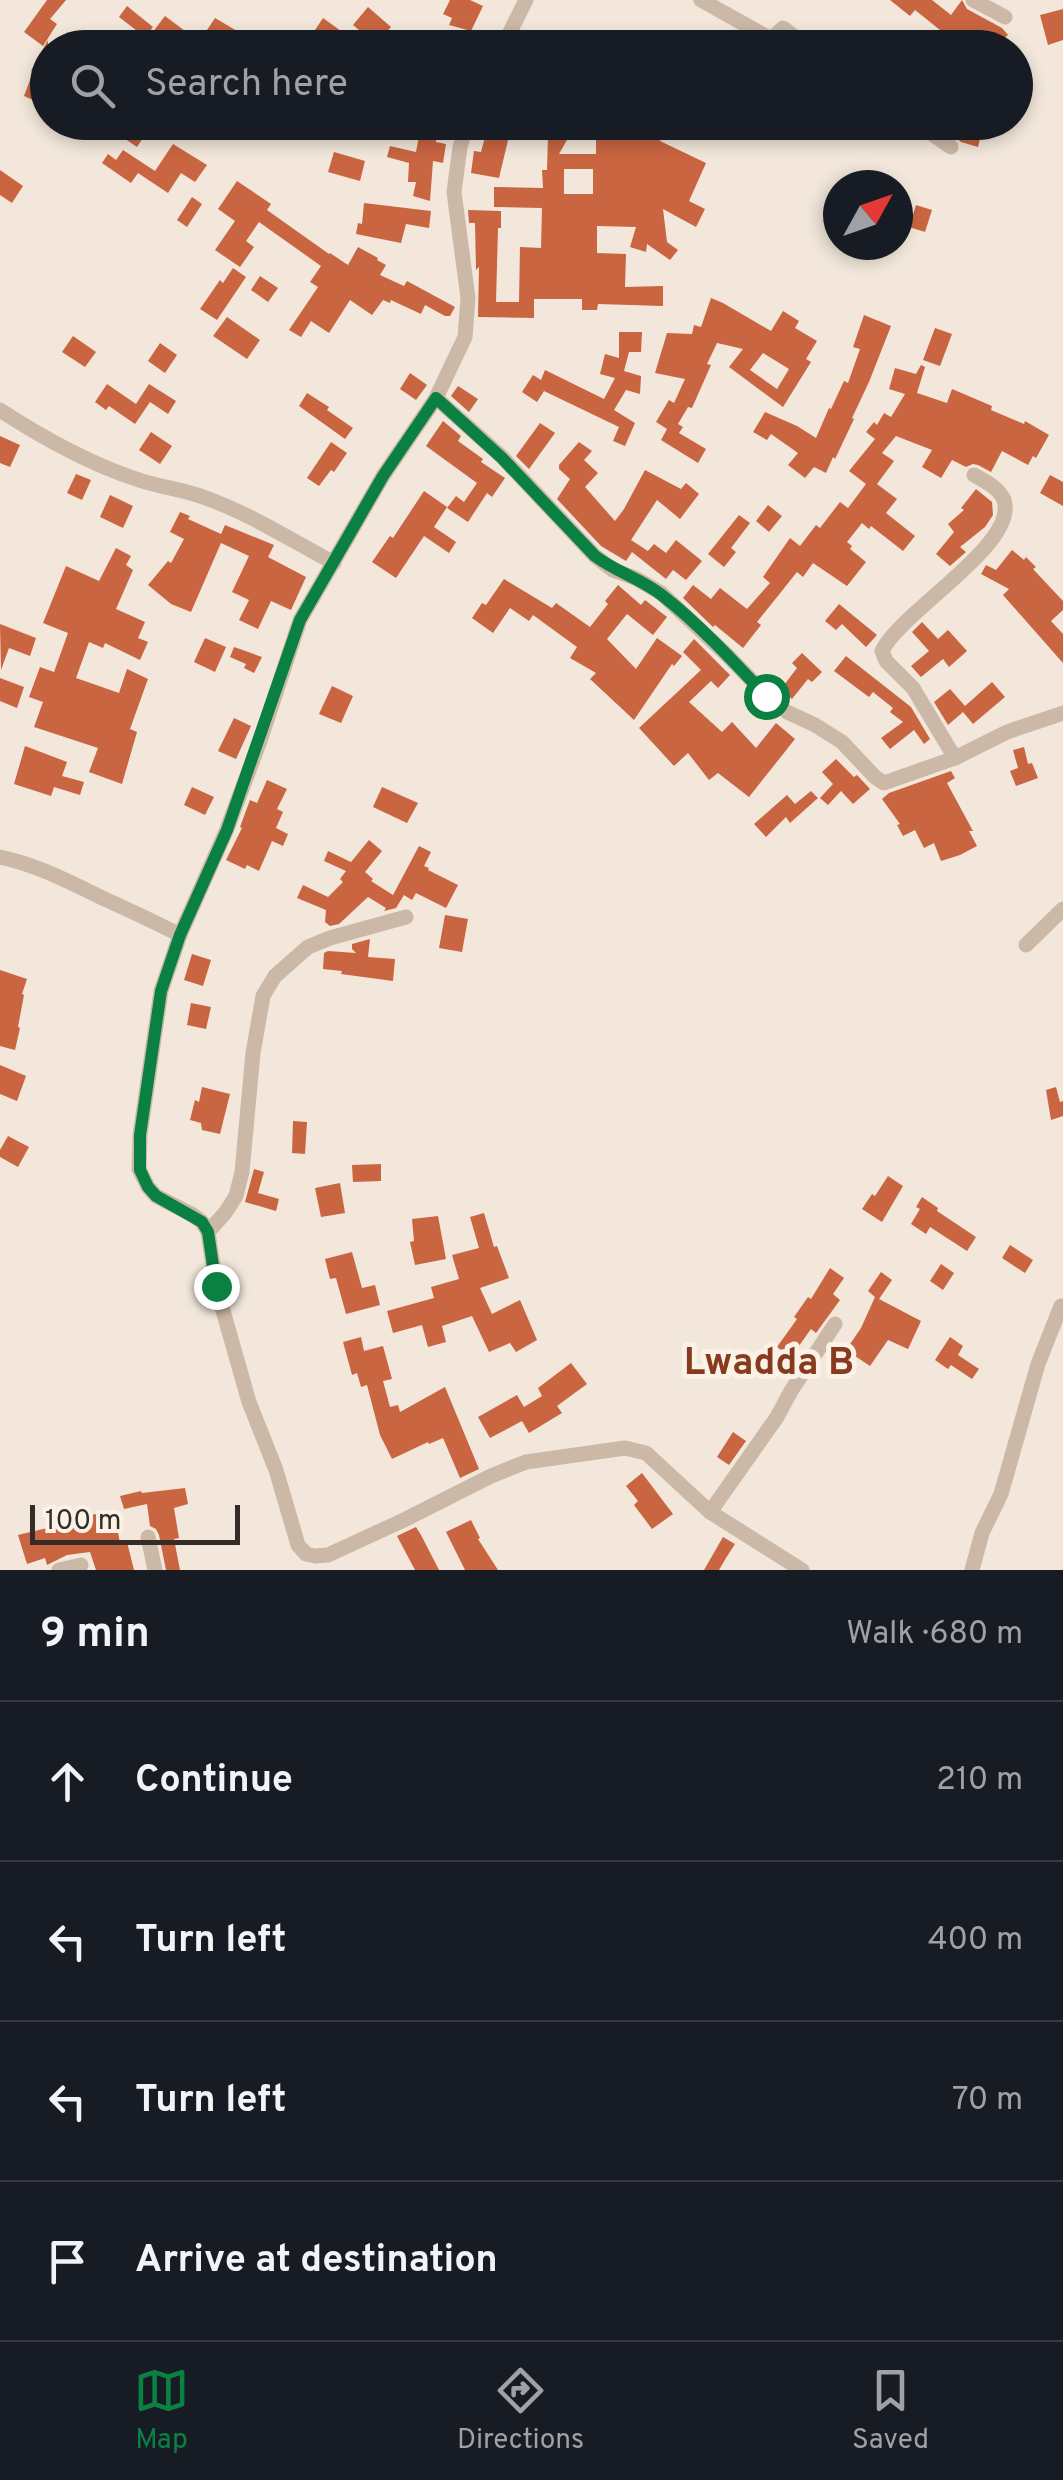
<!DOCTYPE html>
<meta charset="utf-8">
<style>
body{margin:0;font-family:Overpass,sans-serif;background:#20242c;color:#f1f3f6}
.compass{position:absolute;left:823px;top:170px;width:90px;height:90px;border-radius:50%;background:#171b24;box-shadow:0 5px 15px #0003;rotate:50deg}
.scale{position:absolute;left:30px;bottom:25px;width:210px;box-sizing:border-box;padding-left:10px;border:5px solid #362c27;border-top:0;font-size:28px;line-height:35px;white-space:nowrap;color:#362c27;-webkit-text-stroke:8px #faf1e7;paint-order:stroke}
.stop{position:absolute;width:30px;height:30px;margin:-22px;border:8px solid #0b8043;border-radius:50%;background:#fff}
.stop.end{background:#0b8043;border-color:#fff;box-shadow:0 2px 10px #0008}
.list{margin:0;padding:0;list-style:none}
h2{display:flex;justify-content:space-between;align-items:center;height:130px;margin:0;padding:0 40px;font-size:42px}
h2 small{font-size:32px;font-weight:400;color:#9ea1a6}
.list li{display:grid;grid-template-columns:65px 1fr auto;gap:30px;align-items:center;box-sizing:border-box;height:160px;padding:0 40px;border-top:2px solid #363941}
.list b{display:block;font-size:38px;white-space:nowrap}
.list em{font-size:32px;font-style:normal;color:#9ea1a6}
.icon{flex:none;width:55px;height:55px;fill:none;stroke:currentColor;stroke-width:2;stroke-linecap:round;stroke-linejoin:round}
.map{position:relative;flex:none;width:1063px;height:1570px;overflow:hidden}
.search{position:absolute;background:#171b24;box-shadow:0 5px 15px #0003;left:30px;right:30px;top:30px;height:110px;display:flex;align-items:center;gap:25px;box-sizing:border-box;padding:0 35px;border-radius:55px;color:#9ea1a6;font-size:38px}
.sheet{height:770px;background:#171b24}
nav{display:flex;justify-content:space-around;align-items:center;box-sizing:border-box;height:140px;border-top:2px solid #363941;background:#171b24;font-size:28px;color:#9ea1a6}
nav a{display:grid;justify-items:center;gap:5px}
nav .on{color:#0b8043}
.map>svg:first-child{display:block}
.building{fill:#c96541;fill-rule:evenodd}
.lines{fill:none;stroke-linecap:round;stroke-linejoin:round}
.minor{stroke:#cbb8a6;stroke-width:15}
.route{stroke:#0b8043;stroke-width:12}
.labels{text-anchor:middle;stroke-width:10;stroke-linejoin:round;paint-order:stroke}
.quarter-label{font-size:38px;font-weight:bold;fill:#883a1e;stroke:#faf1e7}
</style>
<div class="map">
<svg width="1063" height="1570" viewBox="0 0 1063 1570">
<rect width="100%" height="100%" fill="#f2e7da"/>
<g class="building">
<polygon points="47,0 66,0 50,19 57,24 43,46 24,32"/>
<polygon points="450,0 470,0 483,6 471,31 449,25 452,18 443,14"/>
<polygon points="890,0 932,0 951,15 962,0 967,9 1002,28 1008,35 1003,39 1010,48 924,48 940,30 915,10 910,16"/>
<polygon points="127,6 153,27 145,37 119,17"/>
<polygon points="368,7 391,27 376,44 353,25"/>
<polygon points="1063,9 1063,40 1048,45 1040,15"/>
<polygon points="165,16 185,31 173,48 152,33"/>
<polygon points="215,18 237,31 233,38 250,48 214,48 201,39"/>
<polygon points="323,18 341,31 330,48 303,48"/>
<polygon points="48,40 48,96 44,105 24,96 33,72 31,71"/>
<polygon points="100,122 126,122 145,135 137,147"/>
<path d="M596 122H672L660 141 706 163 689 201 705 209 696 227 663 209 667 242 678 250 670 260 647 244 646 252 630 247 636 227 597 226V253L626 254 625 287 663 286V306L598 304 597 310H582V299H534V318L478 317 479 267 476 270 475 223H469L468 210 501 211V228H498L496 302H519L520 247 541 248 542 208 494 207V187L543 188 542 170H547L548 135H553L558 126 571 133 559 154H596ZM564 169H593V194H564Z"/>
<polygon points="952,122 984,122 978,147 961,142 948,131"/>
<polygon points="487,130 509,136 499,178 471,173 474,151 481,152"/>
<polygon points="419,136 436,138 436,142 446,144 443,163 433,161 430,201 413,196 416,182 408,182 409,163 387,157 390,146 416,152"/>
<polygon points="173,144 207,165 195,182 181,173 168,193 138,173 131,183 102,163 108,154 116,160 123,150 155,171"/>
<polygon points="334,152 365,161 360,181 328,172"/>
<polygon points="0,170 23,186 12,203 0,195"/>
<polygon points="237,181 271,204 267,210 329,254 330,253 348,265 358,247 378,258 377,260 386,265 380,275 404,286 407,281 455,307 450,316 445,316 425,305 421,314 391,300 390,303 383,300 372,315 350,300 329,333 311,321 301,337 289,330 318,287 310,282 321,266 259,222 246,241 254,247 240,267 215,250 235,221 218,209"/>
<polygon points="192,197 202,204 187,227 177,220"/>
<polygon points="364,203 431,211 429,228 406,224 401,243 356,234 358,223 362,224"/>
<polygon points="916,205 932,210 925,232 909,227"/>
<polygon points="233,268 246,277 217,320 200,309 220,280 223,283"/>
<polygon points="260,276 278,288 268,302 251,290"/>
<path d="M711 298 723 303 771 331 783 311 799 321 795 328 817 341 806 359 811 362 783 407 729 367 743 349 717 343 707 364 711 365 692 408 688 407 678 424 683 427 679 433 706 449 698 463 661 440 667 429 656 422 669 400 674 403 685 379 655 373 667 333 692 334 694 325 701 327ZM763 353 789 369 777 389 750 370Z"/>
<polygon points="864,315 891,326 869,382 852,418 854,419 835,459 833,457 826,473 814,467 805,478 788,465 798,453 771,434 767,440 753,432 765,412 797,426 816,438 829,408 831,409 844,381 848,383 860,349 853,347"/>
<polygon points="227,317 260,340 247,359 213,336"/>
<polygon points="935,328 952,334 940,366 923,360"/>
<polygon points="619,332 642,332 641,352 629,352 624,371 641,376 640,394 626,390 614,410 635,423 625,446 613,441 619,427 544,391 537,402 522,392 533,375 541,380 545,370 604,399 615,378 600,374 605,354 619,358"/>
<polygon points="73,336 96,352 85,367 62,352"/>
<polygon points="160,343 177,355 165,373 148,361"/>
<polygon points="921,365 925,367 917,393 947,403 952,389 992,406 991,410 1024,424 1025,421 1049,435 1036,458 1033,456 1028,465 1002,451 991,472 978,465 973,464 966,467 952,460 941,478 922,467 932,450 896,436 882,453 894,461 877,484 897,499 886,513 915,536 903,551 871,526 869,529 862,523 847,542 852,546 850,549 866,562 847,586 813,563 803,577 797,572 757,622 761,625 743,648 715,625 713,627 683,598 693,585 711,599 720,588 747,609 770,583 763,577 790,538 800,546 816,525 820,528 840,502 848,508 866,484 849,471 875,439 866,432 874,422 877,425 884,413 891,417 905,394 889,389 895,368 916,374"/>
<polygon points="410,373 427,385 416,400 400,389"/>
<polygon points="107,384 136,404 149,384 176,401 168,414 150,402 135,424 109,406 106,410 95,402"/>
<polygon points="458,386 478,399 469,412 451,396"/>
<polygon points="307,393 329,407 327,410 353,428 345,439 299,406"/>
<polygon points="443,421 461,436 458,441 483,459 481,462 505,478 492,497 487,493 468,522 447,508 456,496 464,502 477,483 426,446"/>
<polygon points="540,423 555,433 529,469 516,456"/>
<polygon points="151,432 172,446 160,464 139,450"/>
<polygon points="0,436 20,445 10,467 0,463"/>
<polygon points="331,442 347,453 334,472 331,470 319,486 307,478"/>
<polygon points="579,442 592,451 584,460 598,473 585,487 615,521 624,509 645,470 681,489 686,483 699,494 680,519 657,500 631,540 648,551 654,544 666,553 676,540 702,561 686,580 673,570 666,579 632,552 626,561 601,546 557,499 570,479 559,469 559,465"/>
<polygon points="76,474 91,480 82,500 67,493"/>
<polygon points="1050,475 1063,482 1063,506 1040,493"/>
<polygon points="976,489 992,502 993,515 985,527 960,547 966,552 950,566 936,554 954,532 948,524 964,510 961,508"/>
<polygon points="424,491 447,507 434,527 456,542 449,553 424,536 396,578 372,562 390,536 393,538"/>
<polygon points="110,495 133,506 123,528 100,517"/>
<polygon points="768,505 782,516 769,532 756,521"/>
<polygon points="180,512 190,516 188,519 221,534 225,525 274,545 268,557 306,577 291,610 271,601 258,629 239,620 249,600 232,592 249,556 221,543 191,612 171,604 148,585 168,561 171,563 184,539 170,532"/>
<polygon points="739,515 750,523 731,548 736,552 724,567 708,554"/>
<polygon points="116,548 131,556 126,565 133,570 116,609 145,622 138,638 148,642 140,660 105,643 103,648 89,642 76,678 119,693 127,669 148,679 130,729 137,732 122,784 89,772 98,748 34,727 43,702 29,697 40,667 54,672 68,633 43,623 66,566 99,581"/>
<polygon points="1012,550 1024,560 1026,557 1036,567 1033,569 1063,601 1063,610 1051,621 1063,634 1063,663 1003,595 1009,589 981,574 986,565 996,570"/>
<polygon points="504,579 552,608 556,603 590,627 608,604 605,601 618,585 641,605 645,600 667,617 653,635 627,614 607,639 636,669 657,638 682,656 674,666 672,664 634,720 590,679 596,673 570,658 577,647 533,615 529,621 510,608 493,633 472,618 482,603 486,605"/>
<polygon points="839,604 877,635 866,647 842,624 836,630 825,621"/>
<polygon points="922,622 938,639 948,630 967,651 949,667 943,659 921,677 911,666 929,651 912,632"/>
<polygon points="0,624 36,638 30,656 9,648 1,670"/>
<polygon points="205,638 226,647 215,672 194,662"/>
<polygon points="694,639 730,675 718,688 711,681 689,702 722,732 732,722 756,748 776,723 795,739 749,797 718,773 709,780 688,753 674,766 639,728 701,670 683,652"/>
<polygon points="234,647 262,657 254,673 244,668 246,664 230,657"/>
<polygon points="802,653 822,672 812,682 808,679 792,699 781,689 797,668 792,663"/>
<polygon points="846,656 911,707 930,739 924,744 914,730 890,749 881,738 903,722 890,712 893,708 873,692 869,697 834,671"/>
<polygon points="0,678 24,687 17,708 0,701"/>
<polygon points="992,682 1005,697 973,724 963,712 948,725 934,702 950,689 965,706"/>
<polygon points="332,686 353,696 341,723 319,714"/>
<polygon points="234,718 251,726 236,759 218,751"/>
<polygon points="25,746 67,762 62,776 84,782 80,795 54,787 51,796 14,784"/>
<polygon points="1024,747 1028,764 1032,763 1038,778 1016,786 1010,771 1018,768 1013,750"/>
<polygon points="836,759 854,777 857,775 870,789 853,804 841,791 828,805 820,798 833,784 822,772"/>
<polygon points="951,771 955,778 947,783 973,831 969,831 977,846 960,855 941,861 934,843 924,848 915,830 903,836 897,825 900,824 882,799 889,793"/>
<polygon points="267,780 287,789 277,809 283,812 276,828 288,834 283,846 272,841 259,871 247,865 245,869 226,860 242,828 240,827 250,800 257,803"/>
<polygon points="192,787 214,797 205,815 184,805"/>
<polygon points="382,787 418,803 407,823 373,807"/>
<polygon points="811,791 818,798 790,823 786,817 766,837 754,824 787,795 795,804"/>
<polygon points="369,840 382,851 365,872 373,879 371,881 393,895 419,846 431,852 424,866 429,868 428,870 458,885 446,908 416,893 412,900 404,895 396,908 384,911 386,908 368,897 339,924 330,926 325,922 326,910 297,898 303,885 328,897 343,882 340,879 346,871 324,861 328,851 351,862"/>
<polygon points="445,915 468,919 462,952 439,948"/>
<polygon points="370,939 368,957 395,959 393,981 341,974 342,971 323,969 324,953 328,951 356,953 352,949 352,944"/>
<polygon points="192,954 211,960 203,986 184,980"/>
<polygon points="0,970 27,979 22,994 24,995 18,1027 20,1028 15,1050 0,1046"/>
<polygon points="191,1003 211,1007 206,1029 187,1025"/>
<polygon points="0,1065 26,1076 17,1101 0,1094"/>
<polygon points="202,1087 230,1094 220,1134 202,1130 201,1123 190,1120 195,1100 199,1102"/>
<polygon points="1056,1087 1060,1102 1063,1101 1063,1116 1051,1120 1046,1090"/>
<polygon points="293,1121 307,1122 305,1154 292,1153"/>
<polygon points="8,1136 29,1147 18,1167 0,1157 0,1150"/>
<polygon points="381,1164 381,1181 353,1182 352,1165"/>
<polygon points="254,1169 264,1172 258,1193 279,1199 276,1211 245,1202"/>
<polygon points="888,1176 903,1186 882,1222 862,1209 872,1194 875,1196"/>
<polygon points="340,1183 345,1213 321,1217 315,1188"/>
<polygon points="922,1197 938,1208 937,1211 976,1237 967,1251 930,1227 926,1234 911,1224 920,1209 916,1207"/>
<polygon points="484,1213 494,1247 497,1246 509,1278 480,1288 492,1314 520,1300 537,1340 516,1352 510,1343 489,1352 472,1316 442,1326 446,1342 428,1347 422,1325 393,1333 387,1311 434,1298 431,1287 459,1279 452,1255 479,1248 470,1217"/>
<polygon points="438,1216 446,1259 415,1265 410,1242 414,1241 412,1219"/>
<polygon points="1010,1245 1033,1260 1025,1273 1002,1258"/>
<polygon points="352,1252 362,1288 375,1285 380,1305 346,1314 336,1278 330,1279 325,1259"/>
<polygon points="941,1264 954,1273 943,1290 930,1281"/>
<polygon points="830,1268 844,1278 833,1294 840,1300 816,1333 811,1329 791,1357 777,1347 797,1319 794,1317 808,1297 811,1299"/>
<polygon points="881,1272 892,1280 879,1299 921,1321 908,1349 888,1340 870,1366 846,1350 861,1328 875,1297 868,1291"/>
<polygon points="361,1337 364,1351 383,1346 392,1379 383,1381 390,1407 398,1405 400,1412 445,1387 479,1469 460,1478 443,1438 429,1444 428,1442 392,1459 380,1435 367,1385 361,1387 357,1373 352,1375 343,1342"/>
<polygon points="950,1337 963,1346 958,1355 979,1369 972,1379 951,1365 948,1369 935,1360"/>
<polygon points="571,1363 587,1384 557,1406 562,1413 529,1433 522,1421 490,1438 478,1417 517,1395 524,1407 542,1396 538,1388"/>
<polygon points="733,1432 746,1441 729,1465 717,1457"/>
<polygon points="642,1473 673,1514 652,1529 634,1505 638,1501 626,1486"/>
<polygon points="185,1488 188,1504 174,1508 179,1538 174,1539 180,1570 166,1570 159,1535 156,1529 150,1526 147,1504 124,1509 120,1496 141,1491 142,1493"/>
<polygon points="114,1511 120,1543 127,1542 134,1570 96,1570 90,1552 67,1555 47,1565 45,1558 27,1564 18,1535 60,1525 60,1529 87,1525 85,1516"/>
<polygon points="471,1520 480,1538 478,1539 498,1570 465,1570 446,1532"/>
<polygon points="416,1527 421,1535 439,1570 415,1570 397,1536"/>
<polygon points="723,1537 735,1544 726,1558 719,1570 704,1570"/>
</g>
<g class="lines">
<g class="minor">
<polyline points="701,0 771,39 783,28 809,48"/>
<polyline points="973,0 1005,17"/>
<polyline points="502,48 526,0"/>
<polyline points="468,122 460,147 454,192 468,298 465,337 436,398 383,476 300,620 260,741 227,829 180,935 161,991 140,1135 139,1169 148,1187 156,1196 193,1215 202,1222 208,1232 216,1286 249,1402 276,1470 298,1545 306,1554 315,1556 328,1555 404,1520 491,1476 526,1462 625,1448 646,1453 710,1512 802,1570"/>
<polyline points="915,122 951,147"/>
<polyline points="436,398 502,457 595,556 613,570 635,578 661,593 727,655 767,696 787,712 815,725 842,742 875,777 884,783 955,758 1007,732 1063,713"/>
<path d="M0 410C43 438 88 463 136 479 158 487 182 489 203 497 249 513 291 540 334 563"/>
<path d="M955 758 913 688 886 661 882 651C900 612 1019 544 1004 500 999 488 985 481 974 475"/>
<path d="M0 857C39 865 73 884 109 901 133 912 157 923 180 935"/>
<polyline points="1026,945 1063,909"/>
<polyline points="208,1232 225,1213 236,1196 242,1172 253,1053 263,996 275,976 308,947 330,938 406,917"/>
<polyline points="710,1512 777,1417 791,1391 835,1324"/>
<polyline points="148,1537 155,1570"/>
<polyline points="59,1570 81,1565"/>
<polyline points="972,1570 982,1533 1001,1494 1038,1364 1061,1306"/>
</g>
</g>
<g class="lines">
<path class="route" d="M216 1286 208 1232 202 1222 156 1196 148 1187 140 1170V1135L161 991 180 935 227 830 300 620 383 476 436 398 502 458 595 556C616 572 642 579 663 596 699 624 735 663 766 696"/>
</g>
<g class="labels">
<g class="quarter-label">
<text x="769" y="1374">Lwadda B</text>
</g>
</g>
</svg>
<svg class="compass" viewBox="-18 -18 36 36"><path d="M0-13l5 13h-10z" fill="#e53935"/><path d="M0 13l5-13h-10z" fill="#9ea1a6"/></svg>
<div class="scale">100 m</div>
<div class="stop" style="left:766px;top:696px"></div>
<div class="stop end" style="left:216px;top:1286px"></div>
<div class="search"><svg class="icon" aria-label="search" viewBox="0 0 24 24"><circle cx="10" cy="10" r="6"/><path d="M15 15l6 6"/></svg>Search here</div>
</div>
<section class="sheet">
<h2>9 min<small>Walk · 680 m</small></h2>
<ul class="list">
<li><svg class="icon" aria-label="ahead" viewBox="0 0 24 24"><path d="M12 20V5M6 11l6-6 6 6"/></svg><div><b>Continue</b></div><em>210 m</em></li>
<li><svg class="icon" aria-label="left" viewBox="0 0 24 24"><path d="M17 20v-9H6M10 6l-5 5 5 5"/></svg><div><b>Turn left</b></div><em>400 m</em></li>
<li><svg class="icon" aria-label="left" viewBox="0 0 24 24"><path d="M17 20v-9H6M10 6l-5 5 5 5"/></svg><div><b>Turn left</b></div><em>70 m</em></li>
<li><svg class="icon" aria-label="arrive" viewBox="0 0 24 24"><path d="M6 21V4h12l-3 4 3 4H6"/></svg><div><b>Arrive at destination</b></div></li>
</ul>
</section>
<nav>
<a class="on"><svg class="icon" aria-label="map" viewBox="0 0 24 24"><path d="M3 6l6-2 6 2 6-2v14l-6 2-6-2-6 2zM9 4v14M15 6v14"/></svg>Map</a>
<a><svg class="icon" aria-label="directions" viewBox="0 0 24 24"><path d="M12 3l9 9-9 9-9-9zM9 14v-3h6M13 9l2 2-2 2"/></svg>Directions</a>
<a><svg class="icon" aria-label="saved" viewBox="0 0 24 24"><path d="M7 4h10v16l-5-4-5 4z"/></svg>Saved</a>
</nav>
